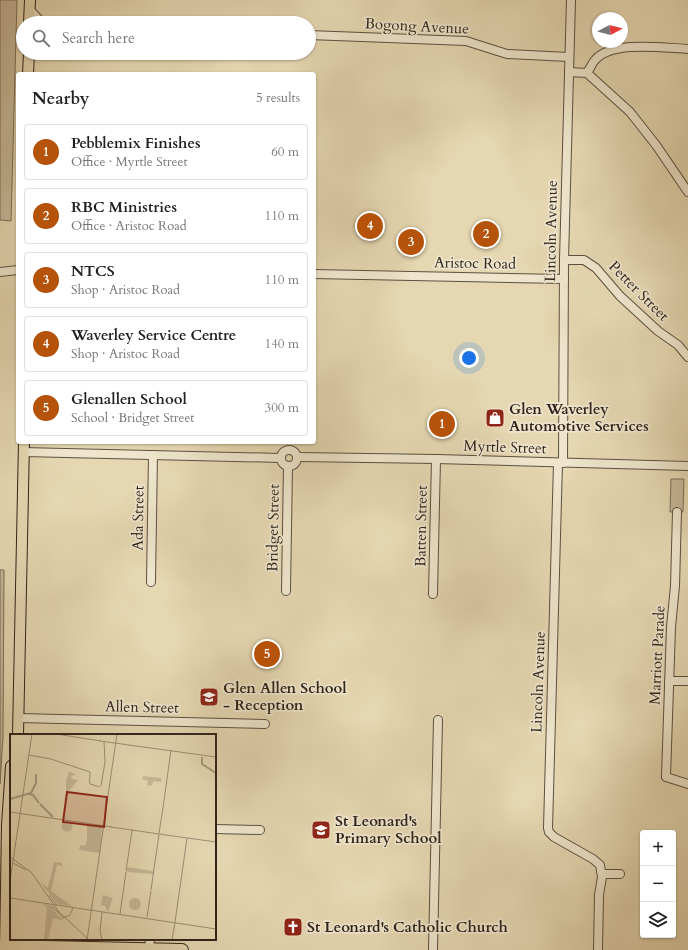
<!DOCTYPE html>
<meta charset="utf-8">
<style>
body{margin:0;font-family:Cardo,serif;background:#f6f6f6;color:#202124}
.controls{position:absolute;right:12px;bottom:12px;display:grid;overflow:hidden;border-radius:4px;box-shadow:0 1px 3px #0004}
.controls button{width:36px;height:36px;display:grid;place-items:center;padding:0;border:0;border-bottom:1px solid #e0e0e0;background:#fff;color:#202124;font:20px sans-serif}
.compass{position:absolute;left:592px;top:12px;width:36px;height:36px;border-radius:50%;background:#fff;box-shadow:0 1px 3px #0004;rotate:83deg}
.you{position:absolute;left:469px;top:358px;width:14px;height:14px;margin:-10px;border:3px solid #fff;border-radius:50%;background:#1a73e8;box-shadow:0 0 0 6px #1a73e833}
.badge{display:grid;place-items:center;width:26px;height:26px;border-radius:50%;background:#b45309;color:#fff;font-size:13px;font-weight:700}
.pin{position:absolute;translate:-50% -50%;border:2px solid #fff;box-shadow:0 1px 4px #0006}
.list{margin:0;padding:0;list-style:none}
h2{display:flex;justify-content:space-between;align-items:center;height:52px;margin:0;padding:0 16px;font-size:17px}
h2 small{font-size:13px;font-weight:400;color:#757577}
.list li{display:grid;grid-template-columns:26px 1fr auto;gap:12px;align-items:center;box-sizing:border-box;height:56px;margin:0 8px 8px;padding:0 8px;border:1px solid #e0e0e0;border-radius:4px}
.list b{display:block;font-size:15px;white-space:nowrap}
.list p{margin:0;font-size:13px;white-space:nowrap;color:#757577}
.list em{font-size:13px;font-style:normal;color:#757577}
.icon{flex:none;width:22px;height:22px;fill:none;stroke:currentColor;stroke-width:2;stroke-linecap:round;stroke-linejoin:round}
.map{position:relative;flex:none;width:688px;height:950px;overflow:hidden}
.search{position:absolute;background:#fff;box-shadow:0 1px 3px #0004;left:16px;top:16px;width:300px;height:44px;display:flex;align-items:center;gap:10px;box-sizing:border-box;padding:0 14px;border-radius:22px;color:#757577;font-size:15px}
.panel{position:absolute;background:#fff;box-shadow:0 1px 3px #0004;left:16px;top:72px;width:300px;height:372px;border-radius:4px}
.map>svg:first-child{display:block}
.green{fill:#c6b898;stroke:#7a6e5a}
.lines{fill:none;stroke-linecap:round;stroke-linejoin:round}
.minor-casing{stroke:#5c5041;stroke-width:10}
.major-casing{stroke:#2f231c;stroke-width:12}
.highway-casing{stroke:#2f231c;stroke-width:14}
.minor{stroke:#eee5cc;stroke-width:8}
.major{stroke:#e5d7b1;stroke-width:10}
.highway{stroke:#e5d7b1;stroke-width:12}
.labels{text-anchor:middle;stroke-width:3.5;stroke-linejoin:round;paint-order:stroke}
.street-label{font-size:15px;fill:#2f231c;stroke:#eee5cc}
.poi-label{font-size:15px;font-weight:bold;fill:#2f231c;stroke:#eee5cc;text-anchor:start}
.inset-river{fill:none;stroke:#a79a7e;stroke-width:2}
.inset-road{fill:none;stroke:#9c8f75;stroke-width:1}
.view{fill:#8f2418;fill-opacity:0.15;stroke:#8f2418;stroke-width:2}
.inset-edge{fill:none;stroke:#2f231c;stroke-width:2}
</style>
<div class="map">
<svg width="688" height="950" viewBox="0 0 688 950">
<rect width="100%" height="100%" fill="#e5d7b1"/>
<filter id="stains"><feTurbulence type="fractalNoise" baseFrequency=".005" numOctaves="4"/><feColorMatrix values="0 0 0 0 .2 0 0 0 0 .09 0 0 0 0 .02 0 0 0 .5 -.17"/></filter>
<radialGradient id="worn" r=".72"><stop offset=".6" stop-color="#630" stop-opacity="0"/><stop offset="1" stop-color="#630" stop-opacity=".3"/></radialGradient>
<g class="green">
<polygon points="0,0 17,0 11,221 0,220"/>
<polygon points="671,479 684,479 683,512 670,512"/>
<polygon points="0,570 4,570 3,737 0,784"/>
</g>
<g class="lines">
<g class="minor-casing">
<g id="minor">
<polyline points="30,10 42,23"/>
<polyline points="309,35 466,41 507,54 569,57"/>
<path d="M569 72 587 73C590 69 592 63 595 60 612 40 664 48 688 49"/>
<polyline points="587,73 630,112 656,145 688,192"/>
<polyline points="564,260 584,260 596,268 620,296 658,331 678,345 688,357"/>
<polyline points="0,272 18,270"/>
<polyline points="314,274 564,279"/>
<circle cx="289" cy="458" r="8"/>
<polyline points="23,452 281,458"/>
<polyline points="298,457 436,459 688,466"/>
<polyline points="558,463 548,828 549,832 554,837 593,859 600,865 602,877 599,895 598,950"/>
<polyline points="563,463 564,260 571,0"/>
<polyline points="677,512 675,586 671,627 666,777 688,784"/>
<polyline points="151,582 153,455"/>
<polyline points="286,591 288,466"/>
<polyline points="433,594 436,459"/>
<polyline points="669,681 688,681"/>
<polyline points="18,718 265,724"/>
<polyline points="215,829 260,830"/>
<polyline points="602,874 620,874"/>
<polyline points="149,950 150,939"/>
<polyline points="433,950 438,720"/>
</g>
</g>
<g class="major-casing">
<g id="major">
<polyline points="29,23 30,0"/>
<polyline points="28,74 29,53"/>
<polyline points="18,735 24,442"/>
<polyline points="5,950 7,825 11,766"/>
</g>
</g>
<g class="highway-casing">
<polyline id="highway" points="0,946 182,950"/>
</g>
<use href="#minor" class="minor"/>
<use href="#major" class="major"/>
<use href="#highway" class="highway"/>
</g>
<defs>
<g id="shop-square" transform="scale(1)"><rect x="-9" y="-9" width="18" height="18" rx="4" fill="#8f2418" stroke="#eee5cc"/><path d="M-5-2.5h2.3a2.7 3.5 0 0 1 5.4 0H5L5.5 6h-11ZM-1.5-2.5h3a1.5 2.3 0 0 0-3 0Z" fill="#fff"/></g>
<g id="school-square" transform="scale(1)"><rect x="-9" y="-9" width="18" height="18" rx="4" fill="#8f2418" stroke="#eee5cc"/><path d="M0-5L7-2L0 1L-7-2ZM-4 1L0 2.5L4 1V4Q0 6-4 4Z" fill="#fff"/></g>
<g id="church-square" transform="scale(1)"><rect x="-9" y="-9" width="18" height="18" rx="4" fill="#8f2418" stroke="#eee5cc"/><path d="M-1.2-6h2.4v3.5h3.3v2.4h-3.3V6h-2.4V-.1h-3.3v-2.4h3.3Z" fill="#fff"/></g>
</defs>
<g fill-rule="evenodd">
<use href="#shop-square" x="495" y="418"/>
<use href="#school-square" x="209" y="697"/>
<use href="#school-square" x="321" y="830"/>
<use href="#church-square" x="293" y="927"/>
</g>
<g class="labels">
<g class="street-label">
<text transform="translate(417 26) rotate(3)" y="5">Bogong Avenue</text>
<text transform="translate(551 231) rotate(-89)" y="5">Lincoln Avenue</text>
<text transform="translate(475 263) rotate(1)" y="5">Aristoc Road</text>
<text transform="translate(639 291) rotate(45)" y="5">Petter Street</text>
<text transform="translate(505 447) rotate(2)" y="5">Myrtle Street</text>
<text transform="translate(138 518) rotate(-89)" y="5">Ada Street</text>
<text transform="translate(421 526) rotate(-89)" y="5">Batten Street</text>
<text transform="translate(273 528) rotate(-89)" y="5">Bridget Street</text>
<text transform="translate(657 655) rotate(-87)" y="5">Marriott Parade</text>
<text transform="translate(538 682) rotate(-88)" y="5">Lincoln Avenue</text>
<text transform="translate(142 707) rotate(1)" y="5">Allen Street</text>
</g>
<g class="poi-label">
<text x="509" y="414">Glen Waverley<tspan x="509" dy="17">Automotive Services</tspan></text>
<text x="223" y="693">Glen Allen School<tspan x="223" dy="17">- Reception</tspan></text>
<text x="335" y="826">St Leonard's<tspan x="335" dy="17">Primary School</tspan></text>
<text x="307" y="932">St Leonard's Catholic Church</text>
</g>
</g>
<g transform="translate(10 734)">
<rect width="206" height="206" fill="#e5d7b1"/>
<path d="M59 37 66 41 61 42 62 45 68 46 59 57H56V47ZM133 42 151 44V48L144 47 141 52 137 51 138 47 132 45ZM51.5 92a5.5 5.5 0 1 1 11 0a5.5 5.5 0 1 1-11 0ZM77 91 92 93 90 119 69 116 70 111 75 112 77 106ZM44 128 52 129V132L47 131 41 157 62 172 48 170 30 148 38 154ZM117 133 143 137V140L117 138ZM93 161 103 164 98 178 95 172 91 171ZM119 170a6 6 0 1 1 12 0a6 6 0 1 1-12 0ZM32 170 41 171 48 182 55 187 43 184 38 206H34L37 173Z" fill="#c6b898"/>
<path class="inset-river" d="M192 23V30L206 39M19 60 23 61 29 69M0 65 21 59 26 49V40M30 70 43 83"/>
<path class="inset-road" d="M46 0 91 7M90 7 206 23M19 21 41 25 80 38V45M79 45 80 50 90 53M91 52 95 28 94 7M153 74 161 16M0 78 102 93M101 93 149 100M149 99 153 74M149 100 206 108M0 123 21 138 49 178 78 205M3 129 16 136M116 137 122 96M0 147 22 0M141 156 149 100M39 161 47 171M0 164 206 195M42 172 53 184 60 181 63 174M110 180 116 138M137 183 141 157M165 188 177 104M77 206 107 0M92 206 90 197 92 178M162 206 165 188"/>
<path class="view" d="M57 58 97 63 94 93 53 88Z"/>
<rect width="206" height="206" class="inset-edge"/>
</g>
<rect width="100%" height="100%" filter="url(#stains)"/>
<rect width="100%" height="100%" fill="url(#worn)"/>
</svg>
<div class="controls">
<button>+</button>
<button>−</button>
<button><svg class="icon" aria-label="layers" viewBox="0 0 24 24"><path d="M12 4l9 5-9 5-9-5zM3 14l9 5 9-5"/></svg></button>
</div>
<svg class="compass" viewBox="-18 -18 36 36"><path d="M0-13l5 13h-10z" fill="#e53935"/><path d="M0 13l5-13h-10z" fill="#757577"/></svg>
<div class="you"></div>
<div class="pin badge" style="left:442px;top:424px">1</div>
<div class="pin badge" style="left:486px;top:234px">2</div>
<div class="pin badge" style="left:411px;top:242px">3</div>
<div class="pin badge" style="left:370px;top:226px">4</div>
<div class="pin badge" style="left:267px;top:654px">5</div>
<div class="search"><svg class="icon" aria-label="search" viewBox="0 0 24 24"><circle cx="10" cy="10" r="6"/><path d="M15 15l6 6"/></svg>Search here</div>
<section class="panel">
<h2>Nearby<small>5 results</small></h2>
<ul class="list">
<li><span class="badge">1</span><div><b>Pebblemix Finishes</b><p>Office · Myrtle Street</p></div><em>60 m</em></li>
<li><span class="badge">2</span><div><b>RBC Ministries</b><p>Office · Aristoc Road</p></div><em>110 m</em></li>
<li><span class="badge">3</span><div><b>NTCS</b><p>Shop · Aristoc Road</p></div><em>110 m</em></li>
<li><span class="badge">4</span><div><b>Waverley Service Centre</b><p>Shop · Aristoc Road</p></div><em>140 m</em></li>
<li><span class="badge">5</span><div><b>Glenallen School</b><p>School · Bridget Street</p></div><em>300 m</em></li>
</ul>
</section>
</div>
